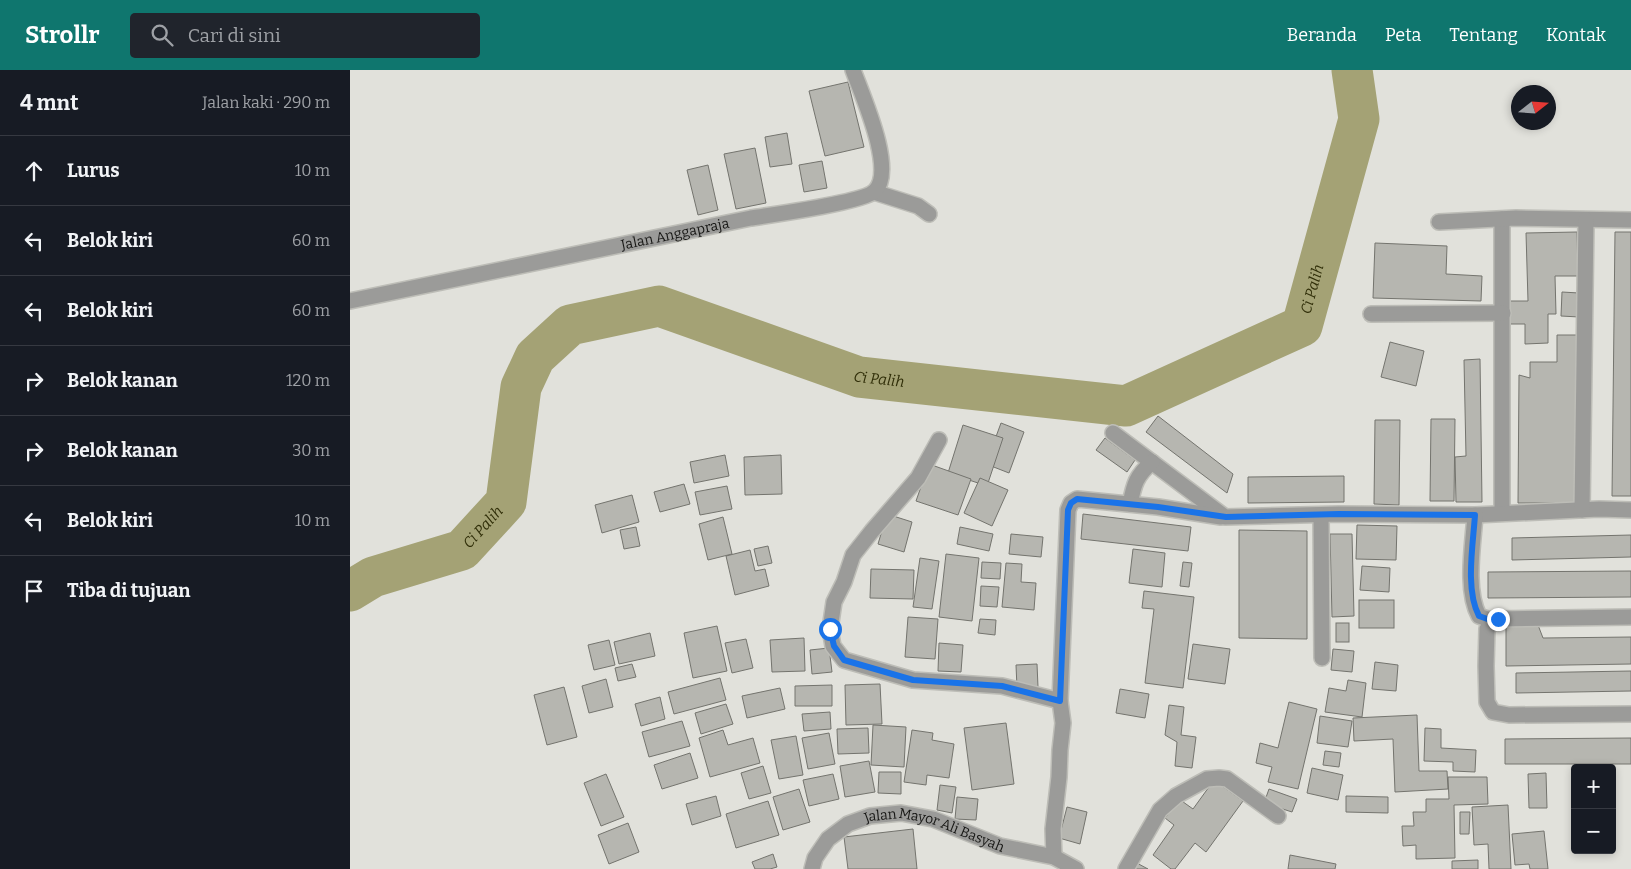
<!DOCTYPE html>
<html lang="id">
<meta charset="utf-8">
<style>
body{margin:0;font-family:Bitter,serif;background:#20242c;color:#f1f3f6}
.controls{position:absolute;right:15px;bottom:15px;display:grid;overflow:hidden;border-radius:5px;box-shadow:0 2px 8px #0003}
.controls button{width:45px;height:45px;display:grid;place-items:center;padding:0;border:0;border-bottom:1px solid #363941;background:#171b24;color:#f1f3f6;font:25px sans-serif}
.compass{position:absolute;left:1161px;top:15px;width:45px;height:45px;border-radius:50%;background:#171b24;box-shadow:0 2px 8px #0003;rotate:73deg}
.stop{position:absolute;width:15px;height:15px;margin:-11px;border:4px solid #1a73e8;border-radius:50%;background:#fff}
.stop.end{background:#1a73e8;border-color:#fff;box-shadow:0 1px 5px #0008}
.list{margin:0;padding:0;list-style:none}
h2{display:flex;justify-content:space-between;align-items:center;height:65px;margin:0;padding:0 20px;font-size:21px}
h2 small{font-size:16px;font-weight:400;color:#9ea1a6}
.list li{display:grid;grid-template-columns:32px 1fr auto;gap:15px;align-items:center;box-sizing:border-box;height:70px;padding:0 20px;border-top:1px solid #363941}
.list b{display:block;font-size:19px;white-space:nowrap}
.list em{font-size:16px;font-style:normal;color:#9ea1a6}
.icon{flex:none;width:28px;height:28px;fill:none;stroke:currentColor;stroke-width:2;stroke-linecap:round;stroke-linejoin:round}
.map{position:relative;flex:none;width:1281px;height:799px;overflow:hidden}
header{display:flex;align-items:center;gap:30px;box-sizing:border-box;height:70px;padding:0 25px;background:#0f766e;color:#fff}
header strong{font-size:24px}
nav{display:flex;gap:28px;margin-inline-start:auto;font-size:18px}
.search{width:350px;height:45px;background:#20242c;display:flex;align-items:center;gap:12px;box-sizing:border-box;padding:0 18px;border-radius:5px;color:#9ea1a6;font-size:19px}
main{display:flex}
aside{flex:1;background:#171b24}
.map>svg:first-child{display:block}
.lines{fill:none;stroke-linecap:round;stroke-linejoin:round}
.river{stroke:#a4a275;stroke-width:41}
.building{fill:#b6b6b0;stroke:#74746e}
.minor-casing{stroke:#bdbdb7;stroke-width:18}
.tertiary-casing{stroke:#bdbdb7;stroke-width:18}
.minor{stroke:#9b9b99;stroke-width:15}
.tertiary{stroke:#9b9b99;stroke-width:15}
.route{stroke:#1a73e8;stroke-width:6}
.labels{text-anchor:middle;stroke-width:4;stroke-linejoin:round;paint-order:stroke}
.street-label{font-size:14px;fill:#171715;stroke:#efeee8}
.water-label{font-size:15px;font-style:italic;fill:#312f09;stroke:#efeee8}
</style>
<header>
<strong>Strollr</strong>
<div class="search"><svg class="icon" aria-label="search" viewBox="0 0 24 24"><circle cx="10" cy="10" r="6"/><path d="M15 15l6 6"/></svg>Cari di sini</div>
<nav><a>Beranda</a><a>Peta</a><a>Tentang</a><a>Kontak</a></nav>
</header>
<main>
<aside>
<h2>4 mnt<small>Jalan kaki · 290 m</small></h2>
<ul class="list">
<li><svg class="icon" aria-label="ahead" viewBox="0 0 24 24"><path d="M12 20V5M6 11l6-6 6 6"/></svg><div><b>Lurus</b></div><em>10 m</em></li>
<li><svg class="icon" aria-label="left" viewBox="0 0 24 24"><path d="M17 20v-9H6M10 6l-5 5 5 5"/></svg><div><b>Belok kiri</b></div><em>60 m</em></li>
<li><svg class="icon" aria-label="left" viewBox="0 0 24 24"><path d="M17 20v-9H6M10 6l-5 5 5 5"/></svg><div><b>Belok kiri</b></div><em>60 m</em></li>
<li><svg class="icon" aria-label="right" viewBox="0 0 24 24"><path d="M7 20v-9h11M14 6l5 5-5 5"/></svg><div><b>Belok kanan</b></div><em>120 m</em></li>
<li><svg class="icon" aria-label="right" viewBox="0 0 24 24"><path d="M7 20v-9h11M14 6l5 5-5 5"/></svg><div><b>Belok kanan</b></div><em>30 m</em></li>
<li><svg class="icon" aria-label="left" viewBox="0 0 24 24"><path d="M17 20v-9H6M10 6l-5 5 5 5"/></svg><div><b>Belok kiri</b></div><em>10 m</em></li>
<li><svg class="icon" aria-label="arrive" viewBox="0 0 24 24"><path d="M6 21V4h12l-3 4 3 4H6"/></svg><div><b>Tiba di tujuan</b></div></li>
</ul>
</aside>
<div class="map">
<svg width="1281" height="799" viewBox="0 0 1281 799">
<rect width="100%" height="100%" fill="#e1e1db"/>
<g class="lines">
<path class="river" id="s1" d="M0 521 23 507 112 480 156 432 171 317 185 287 220 255 309 236 509 307 776 336 952 256 1009 49 1002 0"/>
</g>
<g class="building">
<polygon points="498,12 514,77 475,86 459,21"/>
<polygon points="437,63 442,94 420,97 415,67"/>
<polygon points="405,78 416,133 386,139 374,84"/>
<polygon points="472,91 477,118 454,122 449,95"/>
<polygon points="358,95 368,140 348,145 337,100"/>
<polygon points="1227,162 1228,206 1205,206 1206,244 1198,244 1198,273 1175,274 1175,254 1160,254 1160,231 1178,231 1176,163"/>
<polygon points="1265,162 1281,162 1281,426 1262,426"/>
<polygon points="1025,173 1097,176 1096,204 1132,206 1131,231 1023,228"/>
<polygon points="1212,222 1229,223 1229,247 1211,246"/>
<polygon points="1207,265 1227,265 1227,433 1168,433 1169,305 1180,308 1180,292 1207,292"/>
<polygon points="1040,272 1074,281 1066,316 1031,307"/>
<polygon points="1130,289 1132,432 1106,432 1105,387 1116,386 1114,290"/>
<polygon points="808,346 883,404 877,423 796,362"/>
<polygon points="1081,349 1105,349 1104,431 1080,431"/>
<polygon points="1025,350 1050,350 1049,435 1024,434"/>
<polygon points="651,353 674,362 659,403 636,394"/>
<polygon points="613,355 653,368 637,416 598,403"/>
<polygon points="755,368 785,390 777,402 746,380"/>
<polygon points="375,385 379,406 344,413 340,392"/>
<polygon points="431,385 432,424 395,425 394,387"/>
<polygon points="579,394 621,409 608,445 566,431"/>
<polygon points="994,406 994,432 898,433 898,407"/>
<polygon points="630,408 658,420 642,456 614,443"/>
<polygon points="334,414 340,434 310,442 304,422"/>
<polygon points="377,416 382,439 350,445 345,422"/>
<polygon points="282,425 289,452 252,463 245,435"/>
<polygon points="537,444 562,452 554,482 528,474"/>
<polygon points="733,444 841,457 838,481 731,469"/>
<polygon points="373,447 382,484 358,490 349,454"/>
<polygon points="1007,455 1047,456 1046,490 1006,489"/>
<polygon points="286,457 290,476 274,479 270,460"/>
<polygon points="610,457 643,464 639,481 607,474"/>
<polygon points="889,460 957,461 957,569 889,568"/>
<polygon points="661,464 693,467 691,487 659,484"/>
<polygon points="980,464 1002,464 1004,546 982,547"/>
<polygon points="1281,465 1281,487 1162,490 1162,468"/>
<polygon points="418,476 422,493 408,496 404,479"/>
<polygon points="783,479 815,483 812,517 779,513"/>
<polygon points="400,480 405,501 415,499 419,516 385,525 376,486"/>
<polygon points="596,484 629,488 622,551 589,547"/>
<polygon points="570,488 589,491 582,539 563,537"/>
<polygon points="632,492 651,493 650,509 631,508"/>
<polygon points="833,492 842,493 839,517 830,516"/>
<polygon points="656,493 672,494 671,512 686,513 684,540 652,537"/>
<polygon points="1012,496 1040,498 1039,522 1010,520"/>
<polygon points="521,499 564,500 563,529 520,528"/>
<polygon points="1281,501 1281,527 1138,528 1138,502"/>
<polygon points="631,516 649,517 647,537 630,536"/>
<polygon points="794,521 844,527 833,618 795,613 804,539 792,538"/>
<rect x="1009" y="530" width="35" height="28"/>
<polygon points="558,547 588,549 585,589 555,587"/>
<polygon points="630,549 646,550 645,565 628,563"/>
<rect x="986" y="553" width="13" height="19"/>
<polygon points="1156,555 1188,555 1193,568 1281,567 1281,594 1156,596"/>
<polygon points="367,556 377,601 343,608 334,563"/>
<polygon points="300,563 305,586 269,594 264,572"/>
<polygon points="454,568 455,601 422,602 420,570"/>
<polygon points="396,569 403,598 382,603 375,573"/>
<polygon points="259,570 265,595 244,600 238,575"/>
<polygon points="589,573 613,575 611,602 588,601"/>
<polygon points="843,574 880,579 875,614 838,609"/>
<polygon points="479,578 482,602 462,604 460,580"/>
<polygon points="983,579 1004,581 1002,602 981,600"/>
<polygon points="1025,592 1048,595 1046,621 1022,619"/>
<polygon points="282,594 286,607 268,611 265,598"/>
<polygon points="687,594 688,617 667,618 666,595"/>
<polygon points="1281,601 1281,621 1166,623 1166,603"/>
<polygon points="370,608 376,630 324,644 318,622"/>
<polygon points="256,609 263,637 239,643 232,616"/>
<polygon points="998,610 1016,613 1012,647 975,642 979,618 996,621"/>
<polygon points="530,614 532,654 496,655 495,615"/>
<polygon points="482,615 482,636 445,636 445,616"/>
<polygon points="214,617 227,667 197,675 184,625"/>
<polygon points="430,618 435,639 397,648 392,626"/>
<polygon points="770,619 799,624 795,648 766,643"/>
<polygon points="310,627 315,649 291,656 285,634"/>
<polygon points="939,632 967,639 948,719 918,712 922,697 906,693 910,673 928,678"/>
<polygon points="376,634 383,654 351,664 345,643"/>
<polygon points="819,635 834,637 831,665 846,667 842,698 825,696 827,672 815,665"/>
<polygon points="480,642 481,659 454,661 452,644"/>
<polygon points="1067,645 1069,701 1097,701 1098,719 1045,722 1043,669 1004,671 1003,648"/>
<polygon points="970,646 1002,651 998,677 967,673"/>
<polygon points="332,651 340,676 299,687 292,662"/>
<polygon points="656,653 664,714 622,720 614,658"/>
<polygon points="523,655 556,657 554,697 521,695"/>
<polygon points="518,658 519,683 488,684 487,659"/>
<polygon points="1075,658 1091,659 1091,678 1126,680 1125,702 1103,701 1103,692 1074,691"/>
<polygon points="373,660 378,675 403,668 410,693 360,707 349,668"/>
<polygon points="562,660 583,663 582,670 604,674 599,708 577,705 576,715 554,712"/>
<polygon points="479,663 485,694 458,699 452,668"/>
<polygon points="446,666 453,705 429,709 421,670"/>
<polygon points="1281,668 1281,694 1155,694 1155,669"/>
<polygon points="975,681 991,683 989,697 973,695"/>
<polygon points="340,683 348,708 312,719 304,695"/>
<polygon points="519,691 525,722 495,727 490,696"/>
<polygon points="413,696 421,723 399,729 391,703"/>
<polygon points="962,698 993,705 988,730 957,723"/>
<polygon points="529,702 551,702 551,724 528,723"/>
<polygon points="1196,703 1197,738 1179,738 1178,704"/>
<polygon points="256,704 274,747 251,756 234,713"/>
<polygon points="483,704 489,729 459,736 453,710"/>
<polygon points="1098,707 1137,707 1138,734 1104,735 1105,788 1066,789 1066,775 1053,776 1052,756 1064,756 1063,742 1076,742 1076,729 1099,729"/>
<polygon points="864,710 893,731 856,782 845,773 825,799 821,799 803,785 824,755 815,748 829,729 843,739"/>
<polygon points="590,715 606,717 602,743 587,740"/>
<polygon points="449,719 460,752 433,760 423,727"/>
<polygon points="919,719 947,729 942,742 914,733"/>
<polygon points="366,726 371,746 342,755 336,734"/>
<polygon points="996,726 1038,727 1038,743 996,742"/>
<polygon points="607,727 628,729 626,750 605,749"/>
<polygon points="418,731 429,765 386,778 376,744"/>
<polygon points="1158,735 1161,799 1139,799 1138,774 1124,775 1122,737"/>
<polygon points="717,737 737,742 730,774 709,768"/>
<polygon points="1110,742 1120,742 1119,764 1110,764"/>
<polygon points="278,753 289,782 259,794 248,765"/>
<polygon points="563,759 567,799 498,799 494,767"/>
<polygon points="1194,761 1198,799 1180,799 1179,794 1165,795 1162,764"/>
<polygon points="423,784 427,797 420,799 405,799 402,792"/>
<polygon points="940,785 986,794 985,799 938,799"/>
<polygon points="1128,790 1128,799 1102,799 1102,791"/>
<polygon points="783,791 798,799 779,799"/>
</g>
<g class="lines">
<g class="minor-casing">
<g id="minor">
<polyline points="524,122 568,136 579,144"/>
<polyline points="1152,149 1152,443"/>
<polyline points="1089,152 1166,148 1281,150"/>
<path id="s2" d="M0 231 401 148C421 145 514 132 525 121 546 100 512 25 503 0"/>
<polyline points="1021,244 1153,243"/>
<polyline points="763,363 875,447 989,444 1125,445 1249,439 1281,440"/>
<polyline points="589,370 568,408 522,461 503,485 494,512 484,532 480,559 483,576 494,590 563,610 652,616 710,631 713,653 710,680 709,707 703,759 704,787"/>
<path d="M780 434C784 414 786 406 802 392"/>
<polyline points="1232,440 1236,150"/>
<polyline points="971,445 972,588"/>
<path d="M1125 445C1123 475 1115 520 1129 546L1143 551 1137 559 1136 596 1137 632 1143 642 1159 645 1281 644"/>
<polyline points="1143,551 1149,549 1281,547"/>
<polyline points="710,631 718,440 721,433 727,429 808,437 871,447"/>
<polyline points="776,799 810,740 826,726 857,709 869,708 877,709 928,746"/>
</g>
</g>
<g class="tertiary-casing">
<g id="tertiary">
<path id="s3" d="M462 799 465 788 478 769 498 754 520 746 551 743 583 749 650 776 704 787 726 799"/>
</g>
</g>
<use href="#minor" class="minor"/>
<use href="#tertiary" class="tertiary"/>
</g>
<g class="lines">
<path class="route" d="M480 559 484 576 494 590 563 610 652 616 710 631 718 440 721 433 727 429 808 437 876 447 989 444 1125 445C1123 475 1115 520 1129 546L1143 551 1148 549"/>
</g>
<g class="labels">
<g class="street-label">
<text dy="5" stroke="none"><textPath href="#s2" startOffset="332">Jalan Anggapraja</textPath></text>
<text dy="5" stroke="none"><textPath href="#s3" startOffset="150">Jalan Mayor Ali Basyah</textPath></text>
</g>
<g class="water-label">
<text dy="5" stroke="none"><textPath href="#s1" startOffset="1185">Ci Palih</textPath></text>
<text dy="5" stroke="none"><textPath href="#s1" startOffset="705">Ci Palih</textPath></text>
<text dy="5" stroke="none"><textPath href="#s1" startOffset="151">Ci Palih</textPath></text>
</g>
</g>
</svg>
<div class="controls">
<button>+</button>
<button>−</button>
</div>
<svg class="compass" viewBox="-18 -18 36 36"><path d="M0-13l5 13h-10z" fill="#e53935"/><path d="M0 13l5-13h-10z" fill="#9ea1a6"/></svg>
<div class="stop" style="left:480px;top:559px"></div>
<div class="stop end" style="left:1148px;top:549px"></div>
</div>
</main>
